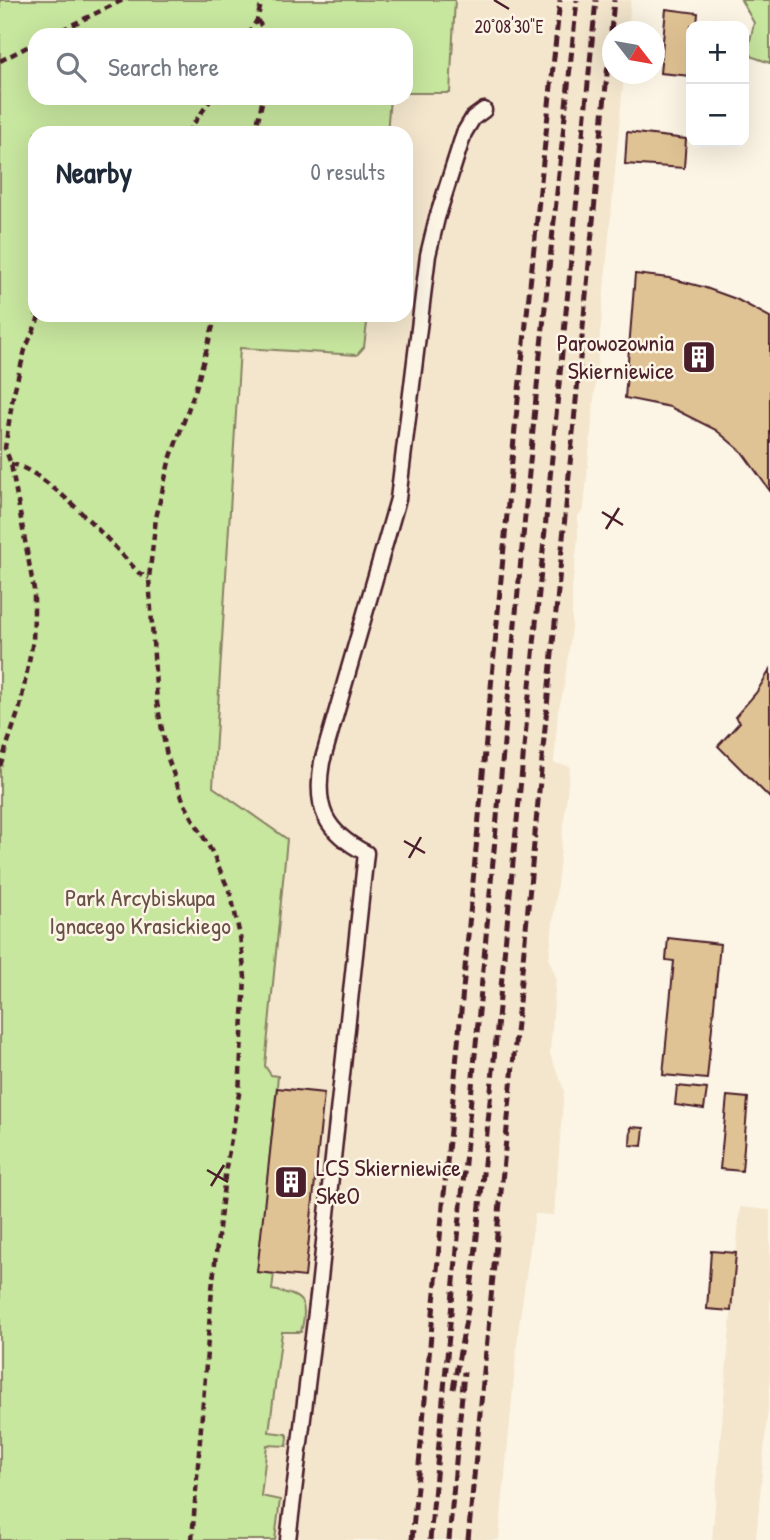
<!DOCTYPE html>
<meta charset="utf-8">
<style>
body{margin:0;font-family:"Patrick Hand",sans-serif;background:#f6f6f7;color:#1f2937}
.controls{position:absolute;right:21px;top:21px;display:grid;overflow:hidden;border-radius:14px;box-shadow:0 7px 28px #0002}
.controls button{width:63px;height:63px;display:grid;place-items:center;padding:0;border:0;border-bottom:2px solid #e0e1e3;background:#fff;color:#1f2937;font:35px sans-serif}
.compass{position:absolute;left:602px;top:21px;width:63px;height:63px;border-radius:50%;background:#fff;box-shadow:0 7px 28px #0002;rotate:121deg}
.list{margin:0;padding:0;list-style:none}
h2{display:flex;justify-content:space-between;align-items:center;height:91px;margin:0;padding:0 28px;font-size:30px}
h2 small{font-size:23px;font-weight:400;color:#747a83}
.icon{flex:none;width:38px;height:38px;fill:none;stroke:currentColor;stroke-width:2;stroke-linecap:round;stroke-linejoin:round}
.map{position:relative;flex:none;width:770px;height:1540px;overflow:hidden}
.search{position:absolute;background:#fff;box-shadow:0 7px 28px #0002;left:28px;top:28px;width:385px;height:77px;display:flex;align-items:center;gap:18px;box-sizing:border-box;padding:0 24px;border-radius:21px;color:#747a83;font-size:26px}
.panel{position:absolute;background:#fff;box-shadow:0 7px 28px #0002;left:28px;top:126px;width:385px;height:196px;border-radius:21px}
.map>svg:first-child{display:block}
.built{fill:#f4e6cd}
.green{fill:#c7e69e;stroke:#888264;stroke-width:2}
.building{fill:#e0c394;stroke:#4a1f2b;stroke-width:2}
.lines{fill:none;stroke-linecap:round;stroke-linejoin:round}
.service-casing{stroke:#4a1f2b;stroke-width:19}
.path{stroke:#4a1f2b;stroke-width:4.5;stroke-dasharray:7 5;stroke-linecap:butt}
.service{stroke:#fcf5e5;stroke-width:14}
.rail{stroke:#4a1f2b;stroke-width:5;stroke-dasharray:10 5;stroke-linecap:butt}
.ticks{fill:none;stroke:#4a1f2b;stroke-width:2.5}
.labels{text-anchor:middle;stroke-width:5;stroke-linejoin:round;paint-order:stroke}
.poi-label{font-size:24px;fill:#4a1f2b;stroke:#fcf5e5;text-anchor:end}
.park-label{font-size:24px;fill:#695148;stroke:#fcf5e5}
.ticks-label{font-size:18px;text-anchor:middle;fill:#4a1f2b;stroke:#fcf5e5;stroke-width:5;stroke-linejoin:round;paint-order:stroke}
</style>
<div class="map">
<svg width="770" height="1540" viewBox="0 0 770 1540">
<rect width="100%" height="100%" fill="#fcf5e5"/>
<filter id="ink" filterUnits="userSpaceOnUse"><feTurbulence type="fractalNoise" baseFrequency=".0143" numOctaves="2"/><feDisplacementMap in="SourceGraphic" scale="14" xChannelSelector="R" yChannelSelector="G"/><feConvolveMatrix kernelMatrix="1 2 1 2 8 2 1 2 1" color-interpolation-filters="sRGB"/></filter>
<g filter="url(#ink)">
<g class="built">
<polygon points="455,0 631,0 628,31 612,32 612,74 624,74 584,509 578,516 578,539 572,589 572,628 563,693 558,711 554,763 570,766 549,960 556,977 550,1054 564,1090 554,1215 535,1214 519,1325 499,1540 226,1540 271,1075 265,1066 213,787 240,347 357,355 364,346 368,315 406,315 406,133 387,133 390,98 406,98 406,93 450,93"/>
<polygon points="740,1207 770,1210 770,1386 756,1540 712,1540"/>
</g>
<g class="green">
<path d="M0 0H455L450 93H406V35H35V98H390L387 133H35V315H368L364 347 357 355 240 348 213 787 287 839 265 1066 271 1075 278 1076 258 1271 274 1273 272 1290C303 1295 309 1301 301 1332H282L269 1432 286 1434 288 1437 287 1446 267 1445 261 1496 280 1500 275 1540H0Z"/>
<polygon points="741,0 770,0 770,63 753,57 748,50 754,23"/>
</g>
<g class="building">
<polygon points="666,9 698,13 697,26 691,26 691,76 660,73"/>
<polygon points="627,132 686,139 684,168 625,164"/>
<polygon points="635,274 669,278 703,287 736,299 770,317 770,491 742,452 716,430 670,407 625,398"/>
<polygon points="770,670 770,798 718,746 740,722 735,717 756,693"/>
<polygon points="668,938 720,944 707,1079 663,1075 674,961 666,960"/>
<polygon points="677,1086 707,1089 704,1109 675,1105"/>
<polygon points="277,1088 324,1093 305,1277 257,1272"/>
<polygon points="727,1096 748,1098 742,1171 720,1169"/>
<polygon points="631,1127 644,1128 642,1146 630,1145"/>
<polygon points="711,1251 736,1253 731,1311 707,1309"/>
</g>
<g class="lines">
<g class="service-casing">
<path id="service" d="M288 1540 319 1288 366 853C325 832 314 808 322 762L398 499 428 255 437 218 464 133 473 118 484 110"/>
</g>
<g class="path">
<polyline points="257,20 263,28 263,35"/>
<polyline points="51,35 123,0"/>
<polyline points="248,35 257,20 262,0"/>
<polyline points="0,61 35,43"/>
<polyline points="187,133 212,98"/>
<polyline points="255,133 263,98"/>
<path d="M11 464C46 469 114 546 139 573L149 578"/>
<polyline points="0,766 20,707 33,641 34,615 34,590 11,464 5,448 13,396 25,350 40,315"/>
<polyline points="192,1540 212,1289 226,1167 239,1094 245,977 240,936 231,895 212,852 184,803 167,756 157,703 149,578 156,518 169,462 196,388 216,315"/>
</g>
<use href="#service" class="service"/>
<g class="rail">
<polyline points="453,1389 469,1304 475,1257 596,0"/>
<polyline points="412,1540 515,428 560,0"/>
<polyline points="430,1540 539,365 577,0"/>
<polyline points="449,1540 464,1372"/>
<polyline points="468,1540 614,0"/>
</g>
</g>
</g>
<path class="ticks" d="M494 0 509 9M602 512 623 525M606 529 619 508M404 841 425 853M409 858 421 837M207 1170 228 1182M211 1186 224 1165"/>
<defs>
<g id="building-square" transform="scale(1.75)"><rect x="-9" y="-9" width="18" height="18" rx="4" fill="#4a1f2b" stroke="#fcf5e5"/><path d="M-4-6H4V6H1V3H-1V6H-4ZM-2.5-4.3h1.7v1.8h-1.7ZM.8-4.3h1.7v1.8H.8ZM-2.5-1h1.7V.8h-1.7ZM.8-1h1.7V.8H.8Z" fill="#fff"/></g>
</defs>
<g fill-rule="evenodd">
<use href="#building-square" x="699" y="357"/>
<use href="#building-square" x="291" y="1182"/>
</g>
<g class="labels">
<g class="poi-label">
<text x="674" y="351">Parowozownia<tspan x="674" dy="28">Skierniewice</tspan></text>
<text x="316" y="1176" text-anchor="start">LCS Skierniewice<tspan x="316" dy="28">SkeO</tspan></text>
</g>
<g class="park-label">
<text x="140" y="906">Park Arcybiskupa<tspan x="140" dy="28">Ignacego Krasickiego</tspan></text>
</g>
</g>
<g class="ticks-label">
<text x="509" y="33">20°08'30"E</text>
</g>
</svg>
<div class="controls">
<button>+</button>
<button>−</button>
</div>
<svg class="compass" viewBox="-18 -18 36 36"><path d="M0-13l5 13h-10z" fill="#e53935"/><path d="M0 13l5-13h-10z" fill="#747a83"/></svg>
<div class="search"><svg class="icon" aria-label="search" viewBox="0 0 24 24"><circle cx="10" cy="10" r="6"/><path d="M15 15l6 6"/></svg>Search here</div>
<section class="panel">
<h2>Nearby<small>0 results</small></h2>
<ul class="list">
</ul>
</section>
</div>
